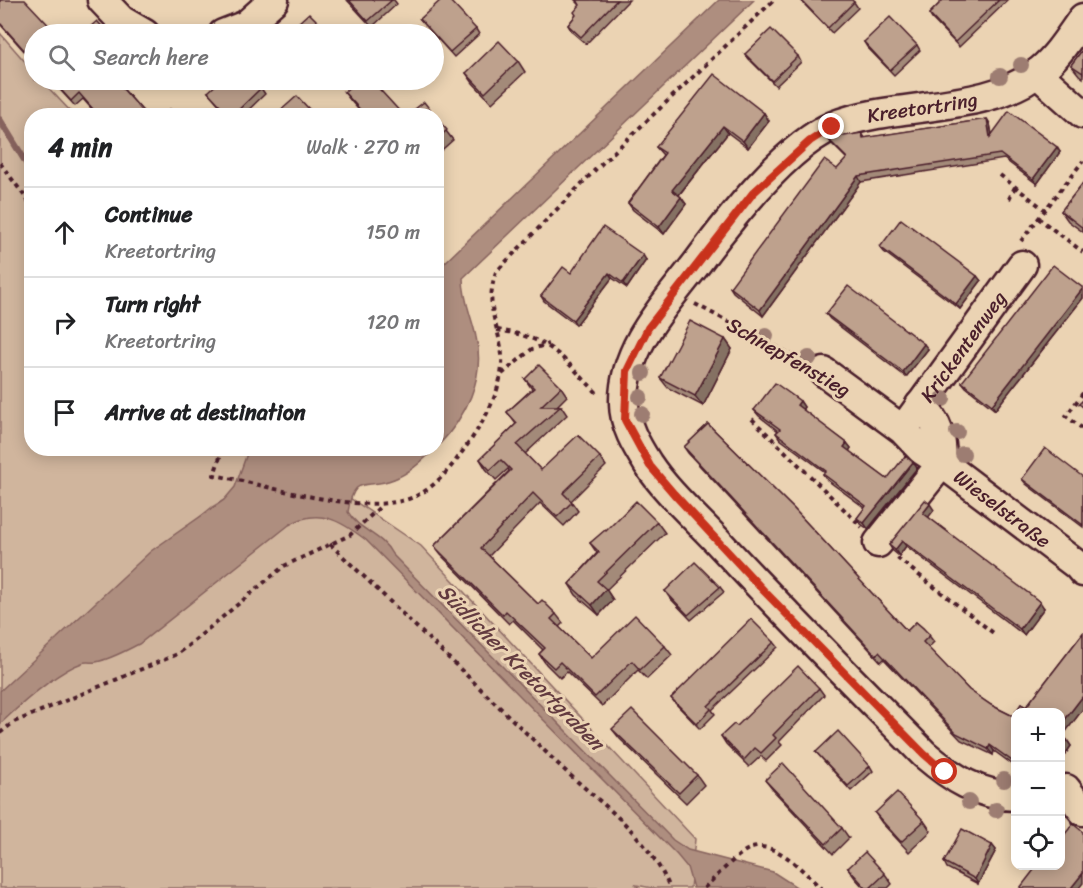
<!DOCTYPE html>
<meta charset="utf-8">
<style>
body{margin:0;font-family:Sriracha,sans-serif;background:#f2f2f2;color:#202124}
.controls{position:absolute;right:18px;bottom:18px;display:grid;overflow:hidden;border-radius:12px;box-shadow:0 3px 15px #0003}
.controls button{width:54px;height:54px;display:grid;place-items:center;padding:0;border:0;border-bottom:2px solid #e0e0e0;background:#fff;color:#202124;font:30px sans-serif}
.stop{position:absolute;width:18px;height:18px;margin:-14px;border:4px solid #c8321e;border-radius:50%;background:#fff}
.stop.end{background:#c8321e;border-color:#fff;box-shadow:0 2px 6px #0008}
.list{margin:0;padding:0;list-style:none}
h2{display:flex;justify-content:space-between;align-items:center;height:78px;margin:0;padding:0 24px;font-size:26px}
h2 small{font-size:20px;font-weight:400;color:#757577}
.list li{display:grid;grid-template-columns:39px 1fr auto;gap:18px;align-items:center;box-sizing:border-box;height:90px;padding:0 24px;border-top:2px solid #e0e0e0}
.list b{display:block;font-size:22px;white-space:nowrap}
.list p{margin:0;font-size:20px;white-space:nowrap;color:#757577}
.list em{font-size:20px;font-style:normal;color:#757577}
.icon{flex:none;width:33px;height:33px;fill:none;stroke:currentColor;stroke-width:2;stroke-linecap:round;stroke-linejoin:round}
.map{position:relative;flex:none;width:1083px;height:888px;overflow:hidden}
.search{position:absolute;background:#fff;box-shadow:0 3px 15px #0003;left:24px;top:24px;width:420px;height:66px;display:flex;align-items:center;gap:15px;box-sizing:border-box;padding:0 21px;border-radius:33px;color:#757577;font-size:22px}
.panel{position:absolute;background:#fff;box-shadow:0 3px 15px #0003;left:24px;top:108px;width:420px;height:348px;border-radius:24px}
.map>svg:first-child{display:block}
.green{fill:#d0b59d;stroke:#8d6a64;stroke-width:1.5}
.water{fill:#ae8e7f;stroke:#86625d;stroke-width:1.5}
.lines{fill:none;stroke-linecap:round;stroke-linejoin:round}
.stream{stroke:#86625d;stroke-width:7}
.minor-casing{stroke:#4a1f2b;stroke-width:33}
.path{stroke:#4a1f2b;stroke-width:4;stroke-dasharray:4.5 4.5;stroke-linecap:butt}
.minor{stroke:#ebd3b3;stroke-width:28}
.tree{fill:#9d7d72}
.wall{fill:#a38a79;stroke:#4a1f2b;stroke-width:1.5}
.shaded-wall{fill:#857163;stroke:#4a1f2b;stroke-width:1.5}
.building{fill:#bea18d;stroke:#4a1f2b;stroke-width:1.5}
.route{stroke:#c8321e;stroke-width:8}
.labels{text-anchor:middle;stroke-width:6;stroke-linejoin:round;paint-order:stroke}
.street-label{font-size:20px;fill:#4a1f2b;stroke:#ebd3b3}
.water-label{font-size:21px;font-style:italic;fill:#633b40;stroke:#ebd3b3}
</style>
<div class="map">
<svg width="1083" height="888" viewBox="0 0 1083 888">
<rect width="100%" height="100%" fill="#ebd3b3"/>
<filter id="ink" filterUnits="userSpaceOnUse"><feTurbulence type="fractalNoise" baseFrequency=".0167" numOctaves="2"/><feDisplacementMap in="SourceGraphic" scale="12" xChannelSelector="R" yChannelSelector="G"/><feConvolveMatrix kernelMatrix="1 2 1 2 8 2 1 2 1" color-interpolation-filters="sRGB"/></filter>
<g filter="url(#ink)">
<polygon class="green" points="0,33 34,72 34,80 41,80 74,115 32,116 32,448 260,449 259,479 212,507 72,624 338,490 421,546 695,839 690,888 652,888 636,885 639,888 0,888"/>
<g class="water">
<path d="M719 0H754L463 278C463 300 472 317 476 337 486 379 465 418 437 447V270Z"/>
<path d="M249 448 435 449C423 460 410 473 394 479 366 491 354 472 348 512 359 531 382 534 392 554L673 840 688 850 773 872 798 888H693L687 867 677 855 366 540C341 521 319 507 289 525L139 644C125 651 111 659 96 662 92 663 86 661 82 663 58 671 19 706 0 724V691L151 551 224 500 235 487Z"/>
</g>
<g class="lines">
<polyline class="stream" points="0,120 32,172"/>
<g class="minor-casing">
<g id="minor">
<polyline points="102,0 121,20 145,34"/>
<polyline points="223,34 246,25 274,0"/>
<polyline points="1037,73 1083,114"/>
<polyline points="824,372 903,430 922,450 942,463 878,543"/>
<path id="s1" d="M920 405C939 422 942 438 942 463L1077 565 1083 572"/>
<path id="s2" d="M909 421 1022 265"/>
<polyline points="1066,789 1083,811"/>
<path id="s3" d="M1016 796C978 796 951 777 924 754 856 685 788 617 722 546 698 520 668 494 648 464 636 445 624 425 624 403 623 347 665 305 697 263 728 221 785 147 833 126 894 101 989 114 1041 70 1058 56 1070 36 1083 18"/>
</g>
</g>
<g class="path">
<polyline points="0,163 32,206"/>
<polyline points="1000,175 1045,210"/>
<polyline points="1009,199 1015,187"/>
<polyline points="1038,218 1083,252"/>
<polyline points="1021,241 1083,161"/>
<polyline points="695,304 805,362"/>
<path d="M497 330C553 338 562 358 600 396"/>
<polyline points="502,374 532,349 548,344"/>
<polyline points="1083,393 1066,416 1083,429"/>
<polyline points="752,419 862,527"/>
<path d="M223 448 214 475C269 485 367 519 416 496 437 486 452 466 465 448 480 428 497 399 501 374 508 335 481 315 496 272L595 170 774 0"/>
<path d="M330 544C405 616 480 688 554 760 598 803 645 830 670 888"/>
<polyline points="897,558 996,635"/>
<polyline points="0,733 14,722 178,654 284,566 350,535 381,506"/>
<path d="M704 888C717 876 729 863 742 853 771 832 802 871 821 888"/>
</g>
<use href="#minor" class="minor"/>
</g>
<g class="tree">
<circle cx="1021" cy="65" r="8"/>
<circle cx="1000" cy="76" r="8"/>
<circle cx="766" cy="336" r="8"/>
<circle cx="809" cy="358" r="8"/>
<circle cx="643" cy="373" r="8"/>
<circle cx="640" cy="397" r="8"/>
<circle cx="943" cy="399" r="8"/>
<circle cx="642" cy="414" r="8"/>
<circle cx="957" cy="432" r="8"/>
<circle cx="963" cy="454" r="8"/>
<circle cx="1004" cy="780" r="8"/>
<circle cx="969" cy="802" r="8"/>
<circle cx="996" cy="810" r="8"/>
</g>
<g class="wall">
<polygon points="0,0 34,34 34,62 0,24"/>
<polygon points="347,0 394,0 397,4 372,27"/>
<polygon points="575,0 629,0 586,44 572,32 568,25 576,15 580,5"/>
<polygon points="801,0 854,2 858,8 832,33 805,5"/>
<polygon points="943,0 1008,0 959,47 932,19 929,14"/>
<polygon points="420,19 476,29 479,34 454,57"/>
<polygon points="864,42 917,45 920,50 894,75 867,47"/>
<polygon points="1083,49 1083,78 1079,75 1071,65"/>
<polygon points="745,54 798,56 801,62 776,86 749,59"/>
<polygon points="518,61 525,72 492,103 473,83 466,73"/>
<polygon points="51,80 122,80 118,83 147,116 98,116 83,99 75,106"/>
<polygon points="261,88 265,94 242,116 229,116 208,92"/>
<polygon points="344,92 404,116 364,116 351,101"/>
<polygon points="309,109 313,114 312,116 282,116 279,112"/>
<polygon points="764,113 769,121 748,148 728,133 679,195 686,204 664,234 633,210 628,203 663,155 656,147"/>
<polygon points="436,118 453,140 436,155"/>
<polygon points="987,119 990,124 992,134 1060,152 1037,184 1004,159 861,182 763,316 733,292 730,287 847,159 833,145 829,140 862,133 865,138"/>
<polygon points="1083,183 1083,232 1068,221 1061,211"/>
<polygon points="880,247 977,276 981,281 960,309 884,252"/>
<polygon points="646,260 627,288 612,278 576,325 544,301 541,296 571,273"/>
<polygon points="1083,288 1083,298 995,410 966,387 962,382"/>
<polygon points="826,314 928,349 906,377 830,319"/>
<polygon points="725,339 732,349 703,406 668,388 660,378"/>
<polygon points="525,379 561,387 567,396 557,406 561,406 567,415 525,454 541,470 600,457 606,466 571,501 578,511 564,526 540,503 489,556 538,604 556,614 563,623 559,627 591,658 665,646 672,655 647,679 638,670 602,706 567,672 560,678 546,664 539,654 543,650 513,620 509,624 441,555 434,546 509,471 508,469 496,480 486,469 480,459 516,424 507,412 532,389"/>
<polygon points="800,401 804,407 802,410 847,443 851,448 849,451 887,479 917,468 868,529 861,524 857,518 865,508 827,480 823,474 825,472 780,439 776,433 778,431 759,416 754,410"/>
<polygon points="708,424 794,509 907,631 916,622 923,628 934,642 928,648 969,690 991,705 1013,716 1021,704 1026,707 1083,633 1083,709 1062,736 1067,740 1071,746 1062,759 1060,758 1060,712 1016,712 1016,767 994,751 993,755 961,740 884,659 881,662 688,453 684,447"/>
<polygon points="1083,477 1083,527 1026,484 1022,479"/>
<polygon points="934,510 928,517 1044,608 1024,635 906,546 899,556 893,551 889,545"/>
<polygon points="657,522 665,533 606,590 613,600 599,615 576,595 569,584 597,553 590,543 606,531"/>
<polygon points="720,587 724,592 691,620 669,597 665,591"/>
<polygon points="774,642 778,647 712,710 715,714 700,729 675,703 671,698"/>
<polygon points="819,688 824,695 779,742 782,745 766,761 761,756 749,767 726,744 721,736 737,726"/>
<polygon points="612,729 697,775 704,785 686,803 620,739"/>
<polygon points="816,752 870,766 873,771 851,791"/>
<polygon points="765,780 842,828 849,838 833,854 773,790"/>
<polygon points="875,813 924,821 931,831 909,852 882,823"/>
<polygon points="992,845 996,850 978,884 947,868 944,862"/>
<polygon points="848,868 885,874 892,884 888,888 864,888 855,878"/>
</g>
<g class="shaded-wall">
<polygon points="764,113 769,121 748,148 743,141"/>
<polygon points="987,119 990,124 993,142 990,137"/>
<polygon points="723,126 728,133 677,197 672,190"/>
<polygon points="1057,147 1060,152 1037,184 1033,179"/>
<polygon points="858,176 861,182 763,316 760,310"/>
<polygon points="681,197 686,204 664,234 659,227"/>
<polygon points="643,255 646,260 627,288 623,283"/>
<polygon points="609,273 612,278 576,325 573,320"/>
<polygon points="977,276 981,281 960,309 956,304"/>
<polygon points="1083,288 1083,298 995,410 992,405"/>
<polygon points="725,339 732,349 703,406 695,396"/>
<polygon points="924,344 928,349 906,377 903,372"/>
<polygon points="800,401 804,407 801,411 797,405"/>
<polygon points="847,443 851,448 848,453 844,447"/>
<polygon points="913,462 917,468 868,529 864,523"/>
<polygon points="930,504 934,510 927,519 923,513"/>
<polygon points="902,541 906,546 899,556 895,550"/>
<polygon points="606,589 613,600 599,615 592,605"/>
<polygon points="1040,602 1044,608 1024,635 1020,629"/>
<polygon points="1083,696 1083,709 1061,738 1060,726"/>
<polygon points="1067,740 1071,746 1062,759 1060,757 1060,748"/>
<polygon points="990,745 994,751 993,755 988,749"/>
<polygon points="992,845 996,850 978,884 975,879"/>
<polygon points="1083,873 1083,883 1079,888 1071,888"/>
</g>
<g class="building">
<polygon points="0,0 25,0 57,34 34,34 34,61 0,23"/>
<polygon points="349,0 392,0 368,21"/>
<polygon points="441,0 449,0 476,29 450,52 420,19"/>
<polygon points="577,0 617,0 581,37 568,25 576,15 574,12 580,5"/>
<polygon points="801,0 852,0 854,2 828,28"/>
<polygon points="943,0 999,0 955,42 929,14"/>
<polygon points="309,13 330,34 286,34"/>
<polygon points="890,17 917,45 890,70 864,42"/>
<polygon points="97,21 109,34 82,34"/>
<polygon points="771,29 798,56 772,81 745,54"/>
<polygon points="499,41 518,61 485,93 466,73"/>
<polygon points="1083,49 1083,73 1071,65"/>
<polygon points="714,74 764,113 743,141 723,126 672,190 681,197 659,227 628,203 665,153 656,147"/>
<polygon points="52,80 115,80 147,116 99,116 79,93 71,101"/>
<polygon points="221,80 253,80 261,88 232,116 230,116 208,92"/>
<polygon points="358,80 371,80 404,116 382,116 378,111 372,116 366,116 344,92"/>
<polygon points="297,96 309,109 302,116 282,116 279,112"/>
<polygon points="424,102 435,116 406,116"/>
<polygon points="170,109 176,116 164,116"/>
<polygon points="1009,111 1057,147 1033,179 1000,154 858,176 760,310 730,287 824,160 837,169 847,158 829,140 832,138 862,133 863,138 987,119 990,137"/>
<polygon points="436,118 447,130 436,140"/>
<polygon points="1083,183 1083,228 1061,211"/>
<polygon points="901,219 977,276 956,304 880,247"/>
<polygon points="603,227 643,255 623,283 609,273 573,320 541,296 563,267 571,273"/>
<polygon points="1053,265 1083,288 992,405 962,382"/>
<polygon points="848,286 924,344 903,372 826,314"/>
<polygon points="690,321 725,339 695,396 660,378"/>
<polygon points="539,365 561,387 541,406 561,406 517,445 541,470 578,435 600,457 563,493 572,502 557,517 533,493 481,548 538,604 542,600 556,614 551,619 591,658 635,615 665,646 640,670 632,661 595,697 560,662 554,668 539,654 545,648 506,611 503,615 434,546 511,470 501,460 490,470 480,459 517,423 507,412 534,388 525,379"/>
<polygon points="775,383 800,401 797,405 847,443 844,447 887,479 905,456 913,462 864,523 857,518 866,506 823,474 826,471 776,433 780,429 754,410"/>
<polygon points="1083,400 1083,407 1079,404"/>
<polygon points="708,424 794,509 907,631 916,622 923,628 930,635 923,642 969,690 991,705 1013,716 1021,704 1026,707 1083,633 1083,696 1060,726 1060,712 1016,712 1016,762 1015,763 990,745 988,749 956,733 879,652 876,655 684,447"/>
<polygon points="1045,448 1083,477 1083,525 1022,479"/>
<polygon points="925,500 930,504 923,513 1040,602 1020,629 902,541 895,550 889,545"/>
<polygon points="636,501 657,522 597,581 606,589 592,605 569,584 599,552 590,543 605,530 606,531"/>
<polygon points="695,562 720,587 688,615 665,591"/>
<polygon points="751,619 774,642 708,706 711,709 697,724 671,698"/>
<polygon points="798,666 819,688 773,735 776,738 761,753 755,748 744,760 721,736 734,724 737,726"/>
<polygon points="632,710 697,775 679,793 612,729"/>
<polygon points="838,731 870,766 848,786 816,752"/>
<polygon points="1060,735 1067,740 1060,748"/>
<polygon points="783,763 842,828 826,844 765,780"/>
<polygon points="897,792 924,821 901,842 875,813"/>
<polygon points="1073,824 1083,832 1083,873 1071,888 1020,888 1037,866 1039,868 1041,866 1060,866 1060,840"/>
<polygon points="962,829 992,845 975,879 944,862"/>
<polygon points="865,852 885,874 870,888 866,888 848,868"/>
</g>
</g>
<g class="lines" filter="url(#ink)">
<polyline class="route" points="832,127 810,141 753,193 648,328 627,371 625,420 650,466 674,494 764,591 924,754 945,772"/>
</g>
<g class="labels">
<g class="street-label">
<text dy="7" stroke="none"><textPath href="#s3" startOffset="1018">Kreetortring</textPath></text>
<text dy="7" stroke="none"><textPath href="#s2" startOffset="92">Krickentenweg</textPath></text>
<text transform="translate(789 357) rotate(30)" y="7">Schnepfenstieg</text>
<text dy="7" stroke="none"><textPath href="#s1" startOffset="140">Wieselstraße</textPath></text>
</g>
<g class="water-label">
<text transform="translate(521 667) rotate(45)" y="7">Südlicher Kretortgraben</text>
</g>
</g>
</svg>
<div class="controls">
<button>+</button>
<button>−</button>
<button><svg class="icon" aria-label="locate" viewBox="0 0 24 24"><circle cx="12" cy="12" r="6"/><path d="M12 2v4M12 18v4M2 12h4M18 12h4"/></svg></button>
</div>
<div class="stop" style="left:945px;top:772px"></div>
<div class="stop end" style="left:832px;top:127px"></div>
<div class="search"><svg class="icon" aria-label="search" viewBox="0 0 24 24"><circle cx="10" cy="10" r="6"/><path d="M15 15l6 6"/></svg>Search here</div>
<section class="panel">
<h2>4 min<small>Walk · 270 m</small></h2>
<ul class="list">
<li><svg class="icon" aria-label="ahead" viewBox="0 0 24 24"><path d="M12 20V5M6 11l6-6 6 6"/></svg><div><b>Continue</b><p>Kreetortring</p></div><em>150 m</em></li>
<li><svg class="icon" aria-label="right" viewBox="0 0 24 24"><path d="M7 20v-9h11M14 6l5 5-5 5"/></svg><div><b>Turn right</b><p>Kreetortring</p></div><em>120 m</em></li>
<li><svg class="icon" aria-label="arrive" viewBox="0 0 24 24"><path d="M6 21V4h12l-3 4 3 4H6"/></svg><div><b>Arrive at destination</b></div></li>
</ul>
</section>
</div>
